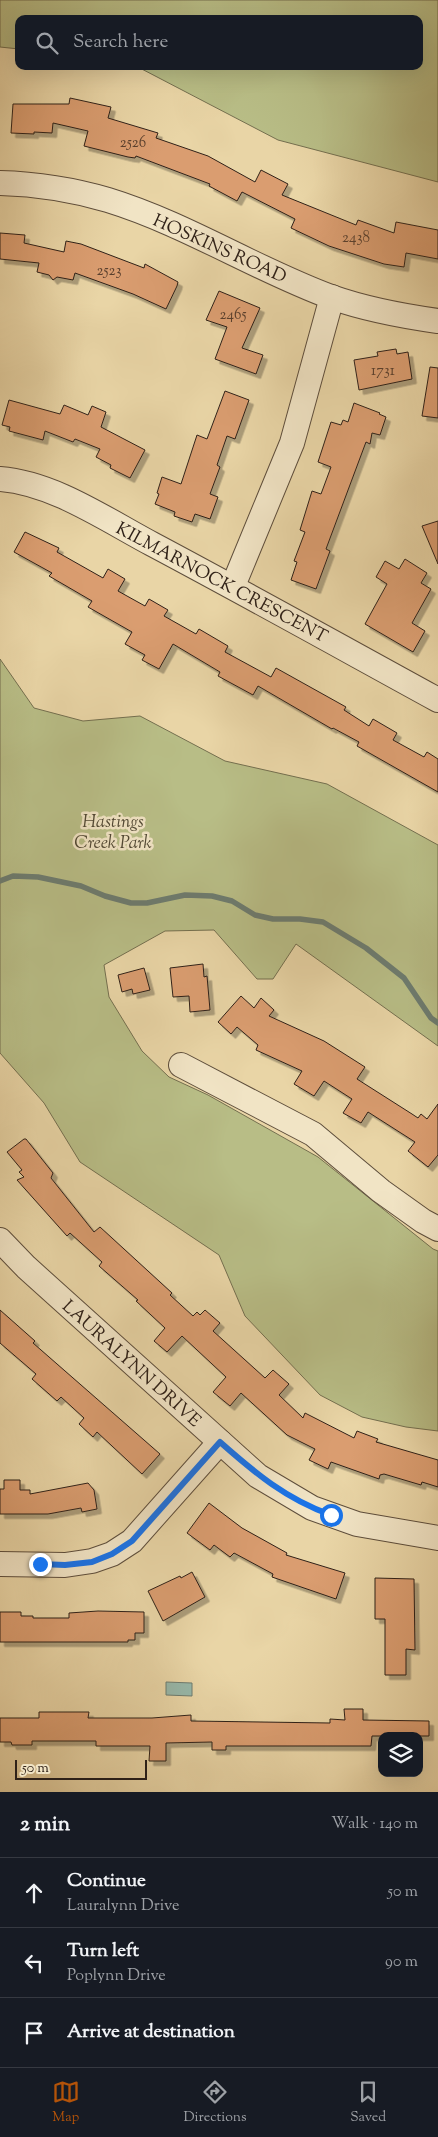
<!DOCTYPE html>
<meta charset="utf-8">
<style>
body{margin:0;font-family:"Sorts Mill Goudy",serif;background:#20242c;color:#f1f3f6}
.controls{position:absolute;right:15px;bottom:15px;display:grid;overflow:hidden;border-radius:10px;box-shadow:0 5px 20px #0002}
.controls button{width:45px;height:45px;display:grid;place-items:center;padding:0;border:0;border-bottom:1px solid #363941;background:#171b24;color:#f1f3f6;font:25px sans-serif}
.scale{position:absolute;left:15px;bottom:12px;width:132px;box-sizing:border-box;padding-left:5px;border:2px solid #2f2118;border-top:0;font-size:14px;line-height:18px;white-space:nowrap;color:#2f2118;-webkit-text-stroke:4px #f1e4c5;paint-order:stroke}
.stop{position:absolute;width:15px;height:15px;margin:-11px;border:4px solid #1a73e8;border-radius:50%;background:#fff}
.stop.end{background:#1a73e8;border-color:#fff;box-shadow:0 1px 5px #0008}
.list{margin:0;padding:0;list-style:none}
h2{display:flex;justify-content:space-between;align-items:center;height:65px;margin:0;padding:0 20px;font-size:21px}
h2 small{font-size:16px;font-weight:400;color:#9ea1a6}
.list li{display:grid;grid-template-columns:32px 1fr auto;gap:15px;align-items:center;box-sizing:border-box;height:70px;padding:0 20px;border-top:1px solid #363941}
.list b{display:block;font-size:19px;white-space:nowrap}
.list p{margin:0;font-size:16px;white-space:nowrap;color:#9ea1a6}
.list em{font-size:16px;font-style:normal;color:#9ea1a6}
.icon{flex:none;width:28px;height:28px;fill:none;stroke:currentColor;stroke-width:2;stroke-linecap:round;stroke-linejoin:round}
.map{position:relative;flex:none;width:438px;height:1792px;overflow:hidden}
.search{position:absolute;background:#171b24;box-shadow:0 5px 20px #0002;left:15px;right:15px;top:15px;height:55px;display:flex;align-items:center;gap:12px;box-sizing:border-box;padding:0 18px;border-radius:10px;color:#9ea1a6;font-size:19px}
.sheet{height:275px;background:#171b24}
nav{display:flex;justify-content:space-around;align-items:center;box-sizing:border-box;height:70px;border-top:1px solid #363941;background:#171b24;font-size:14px;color:#9ea1a6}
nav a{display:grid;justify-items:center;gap:2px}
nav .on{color:#b45309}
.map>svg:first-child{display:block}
.green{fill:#b8bd86;stroke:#746f4f}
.water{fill:#97b8aa;stroke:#6d7c70}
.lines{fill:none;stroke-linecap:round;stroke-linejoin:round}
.stream{stroke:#6d7c70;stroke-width:5.5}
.building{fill:#da9d70;stroke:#2f2118;filter:url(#shadow)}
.minor-casing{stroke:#5e4e3c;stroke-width:26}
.minor{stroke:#f1e4c5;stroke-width:24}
.route{stroke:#1a73e8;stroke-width:6}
.labels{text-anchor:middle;stroke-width:5;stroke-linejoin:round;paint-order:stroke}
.number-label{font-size:15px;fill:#5a402e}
.street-label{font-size:18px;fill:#2f2118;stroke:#f1e4c5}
.park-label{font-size:18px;font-style:italic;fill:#514834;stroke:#f1e4c5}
</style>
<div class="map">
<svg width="438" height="1792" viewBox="0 0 438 1792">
<defs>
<filter id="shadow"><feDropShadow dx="4.5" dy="4.5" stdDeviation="0" flood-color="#0004"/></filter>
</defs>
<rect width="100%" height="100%" fill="#e9d5a6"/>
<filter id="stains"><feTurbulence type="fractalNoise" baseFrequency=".004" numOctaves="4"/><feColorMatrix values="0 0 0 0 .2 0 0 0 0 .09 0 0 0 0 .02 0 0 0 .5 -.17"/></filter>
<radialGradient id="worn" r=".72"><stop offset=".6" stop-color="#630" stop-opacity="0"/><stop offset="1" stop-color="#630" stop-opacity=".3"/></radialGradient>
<g class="green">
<polygon points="0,0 438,0 438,182 278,140 136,66 419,66 419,19 19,19 19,49 0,47"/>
<polygon points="0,659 34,708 83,721 140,716 225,761 327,784 438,845 438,1046 296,944 273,979 257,979 214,930 165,931 104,965 109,997 142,1051 169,1077 208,1095 318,1157 433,1249 438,1251 438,1431 406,1427 362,1417 320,1395 245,1316 219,1255 80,1162 44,1103 0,1053"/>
</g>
<polygon class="water" points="166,1682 192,1683 192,1696 166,1695"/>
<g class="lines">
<polyline class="stream" points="0,881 13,876 38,877 81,886 105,896 131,903 147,903 185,895 212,896 232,901 255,915 273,919 300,919 323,922 366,948 404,978 431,1018 438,1023"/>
</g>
<g class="building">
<polygon points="70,98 111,107 108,118 158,133 156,138 208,156 255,182 261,170 288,184 282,195 356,225 358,220 394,233 396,222 438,230 438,259 406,253 404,267 384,264 329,246 291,228 295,219 242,192 237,201 209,186 210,184 136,156 135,158 128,157 84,146 88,131 53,123 52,133 34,132 34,134 11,133 13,104 69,104"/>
<polygon points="0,233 25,235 24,243 64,252 66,241 81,244 144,268 145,264 178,282 177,286 166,309 133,294 75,273 73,280 57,277 53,280 49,275 37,272 39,263 0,259"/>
<polygon points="219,291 260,308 242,348 263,355 256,374 215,359 227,327 206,320"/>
<polygon points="396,349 397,354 408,352 412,379 359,390 354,360 378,356 377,352"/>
<polygon points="430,367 438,368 438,418 422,416"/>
<polygon points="225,391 249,400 235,439 227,436 217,465 220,467 210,494 218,497 210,519 195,514 192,522 174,516 175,512 155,504 159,494 157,493 162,477 181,484 197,435 207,439"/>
<polygon points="9,400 60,414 64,405 88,415 92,406 106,412 101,427 145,450 130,478 110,468 111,465 96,457 100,449 75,439 73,442 45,431 43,440 9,431 10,427 2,425"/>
<polygon points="354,403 380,413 379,414 386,417 380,435 372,433 370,444 366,442 326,549 330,551 316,589 291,580 297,562 294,561 305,532 300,530 312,491 321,494 331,467 318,462 331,422 341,425 343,420 348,422"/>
<polygon points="438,521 438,564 422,526"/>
<polygon points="25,532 59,548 57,552 103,578 108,569 125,579 118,591 145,606 149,599 168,610 164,616 196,634 199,629 228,646 225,652 271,677 276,668 346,707 344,710 369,726 373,719 397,733 393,740 424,757 427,752 438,759 438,792 357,746 359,742 333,728 332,729 258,686 253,695 218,676 220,672 173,644 159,669 142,660 145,655 125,644 132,632 88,607 92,601 49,576 52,573 14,552"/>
<polygon points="405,559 427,573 421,583 431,589 412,623 425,631 413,652 365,624 387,584 376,577 385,561 399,569"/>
<polygon points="203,964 204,977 207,976 210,1010 190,1012 189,996 173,997 170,968"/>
<polygon points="144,968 150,990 133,994 132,989 122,992 118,975"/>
<polygon points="241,996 254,1008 261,998 274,1010 269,1016 324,1041 365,1067 357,1079 412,1114 418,1118 421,1114 427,1119 438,1104 438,1155 428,1167 408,1151 415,1142 368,1112 361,1123 343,1113 352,1099 324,1081 314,1096 294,1084 302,1071 256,1050 258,1045 237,1027 231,1034 218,1022"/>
<polygon points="24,1139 26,1139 53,1173 51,1178 94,1232 100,1227 172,1293 170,1295 193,1316 197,1312 200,1315 205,1310 220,1323 213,1331 265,1378 273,1370 289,1384 279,1395 303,1418 305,1413 354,1438 357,1431 378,1439 376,1442 438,1460 438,1487 422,1482 421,1485 384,1474 380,1475 379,1479 331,1462 328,1469 309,1460 315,1449 287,1435 241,1393 230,1406 213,1392 226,1377 182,1336 167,1352 154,1341 165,1328 136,1301 138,1300 99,1266 102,1262 70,1233 67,1236 17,1180 24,1177 19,1172 22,1170 7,1152"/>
<polygon points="0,1310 35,1341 33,1343 160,1454 142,1474 97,1432 93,1437 79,1424 84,1418 61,1397 57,1401 32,1379 36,1374 0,1343"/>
<polygon points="4,1480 20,1480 20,1490 30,1490 30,1494 88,1483 94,1490 97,1509 82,1512 81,1508 48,1514 0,1514 0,1489 4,1489"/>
<polygon points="209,1503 242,1528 287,1553 286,1555 345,1573 336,1599 272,1577 273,1574 234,1553 230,1557 214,1545 210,1550 187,1533"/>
<polygon points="192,1572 205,1597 163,1621 148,1591 180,1576 181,1578"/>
<polygon points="375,1578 414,1579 415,1650 406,1649 406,1675 385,1675 385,1619 375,1619"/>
<polygon points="98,1611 144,1612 144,1633 135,1633 135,1640 128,1640 128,1642 0,1642 0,1612 21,1612 21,1616 33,1616 33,1618 69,1618 69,1613"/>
<polygon points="344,1709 363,1709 363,1720 429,1721 429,1736 372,1736 371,1746 226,1746 226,1750 212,1750 212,1742 166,1743 166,1761 149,1761 150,1746 96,1746 96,1741 32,1741 32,1745 12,1745 11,1742 0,1742 0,1718 39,1718 39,1712 89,1712 88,1718 152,1718 191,1715 191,1721 330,1723 330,1719 345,1720"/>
</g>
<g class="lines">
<g class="minor-casing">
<g id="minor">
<path d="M0 183C36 184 74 190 108 200 186 224 255 269 331 297 365 309 402 316 438 321"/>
<path d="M0 479C53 483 105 519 152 544 248 595 343 648 438 700"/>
<polyline points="233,586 292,443 332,297"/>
<polyline points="181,1065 313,1134 381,1191 423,1221 438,1229"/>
<polyline points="0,1240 26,1267 258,1476 312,1508 357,1524 438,1538"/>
<polyline points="0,1564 65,1565 92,1561 112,1554 132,1541 220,1442"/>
</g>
</g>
<use href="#minor" class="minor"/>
</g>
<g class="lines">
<path class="route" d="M40 1564 65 1565 92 1562 112 1554 132 1541 220 1442C255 1473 286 1499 331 1515"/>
</g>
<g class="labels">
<g class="number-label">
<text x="133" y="147">2526</text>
<text x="356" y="242">2438</text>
<text x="109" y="275">2523</text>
<text x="233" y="319">2465</text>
<text x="383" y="375">1731</text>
</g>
<g class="street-label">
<text transform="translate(220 248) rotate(24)" y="6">HOSKINS ROAD</text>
<text transform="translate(222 582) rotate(28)" y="6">KILMARNOCK CRESCENT</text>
<text transform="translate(132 1363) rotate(42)" y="6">LAURALYNN DRIVE</text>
</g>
<g class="park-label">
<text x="113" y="827">Hastings<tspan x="113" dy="21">Creek Park</tspan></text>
</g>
</g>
<rect width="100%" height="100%" filter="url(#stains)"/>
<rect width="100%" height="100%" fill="url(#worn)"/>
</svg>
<div class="controls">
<button><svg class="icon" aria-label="layers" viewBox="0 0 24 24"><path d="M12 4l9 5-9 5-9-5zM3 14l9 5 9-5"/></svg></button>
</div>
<div class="scale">50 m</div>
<div class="stop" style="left:331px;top:1515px"></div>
<div class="stop end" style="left:40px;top:1564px"></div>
<div class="search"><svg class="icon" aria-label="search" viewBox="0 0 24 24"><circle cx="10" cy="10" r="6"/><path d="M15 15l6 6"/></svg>Search here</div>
</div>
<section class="sheet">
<h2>2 min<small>Walk · 140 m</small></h2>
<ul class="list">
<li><svg class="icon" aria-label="ahead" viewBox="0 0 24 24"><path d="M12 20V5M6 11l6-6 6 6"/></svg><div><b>Continue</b><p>Lauralynn Drive</p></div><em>50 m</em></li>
<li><svg class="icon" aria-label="left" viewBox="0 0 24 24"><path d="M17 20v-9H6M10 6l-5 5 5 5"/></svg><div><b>Turn left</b><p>Poplynn Drive</p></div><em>90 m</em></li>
<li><svg class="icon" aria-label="arrive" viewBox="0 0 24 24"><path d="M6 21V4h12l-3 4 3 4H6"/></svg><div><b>Arrive at destination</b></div></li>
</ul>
</section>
<nav>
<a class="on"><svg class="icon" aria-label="map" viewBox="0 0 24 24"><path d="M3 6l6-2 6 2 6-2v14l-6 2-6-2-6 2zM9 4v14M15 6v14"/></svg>Map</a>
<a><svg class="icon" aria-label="directions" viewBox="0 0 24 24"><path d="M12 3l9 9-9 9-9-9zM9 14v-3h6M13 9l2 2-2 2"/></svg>Directions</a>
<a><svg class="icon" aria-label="saved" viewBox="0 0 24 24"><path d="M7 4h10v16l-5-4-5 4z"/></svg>Saved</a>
</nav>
